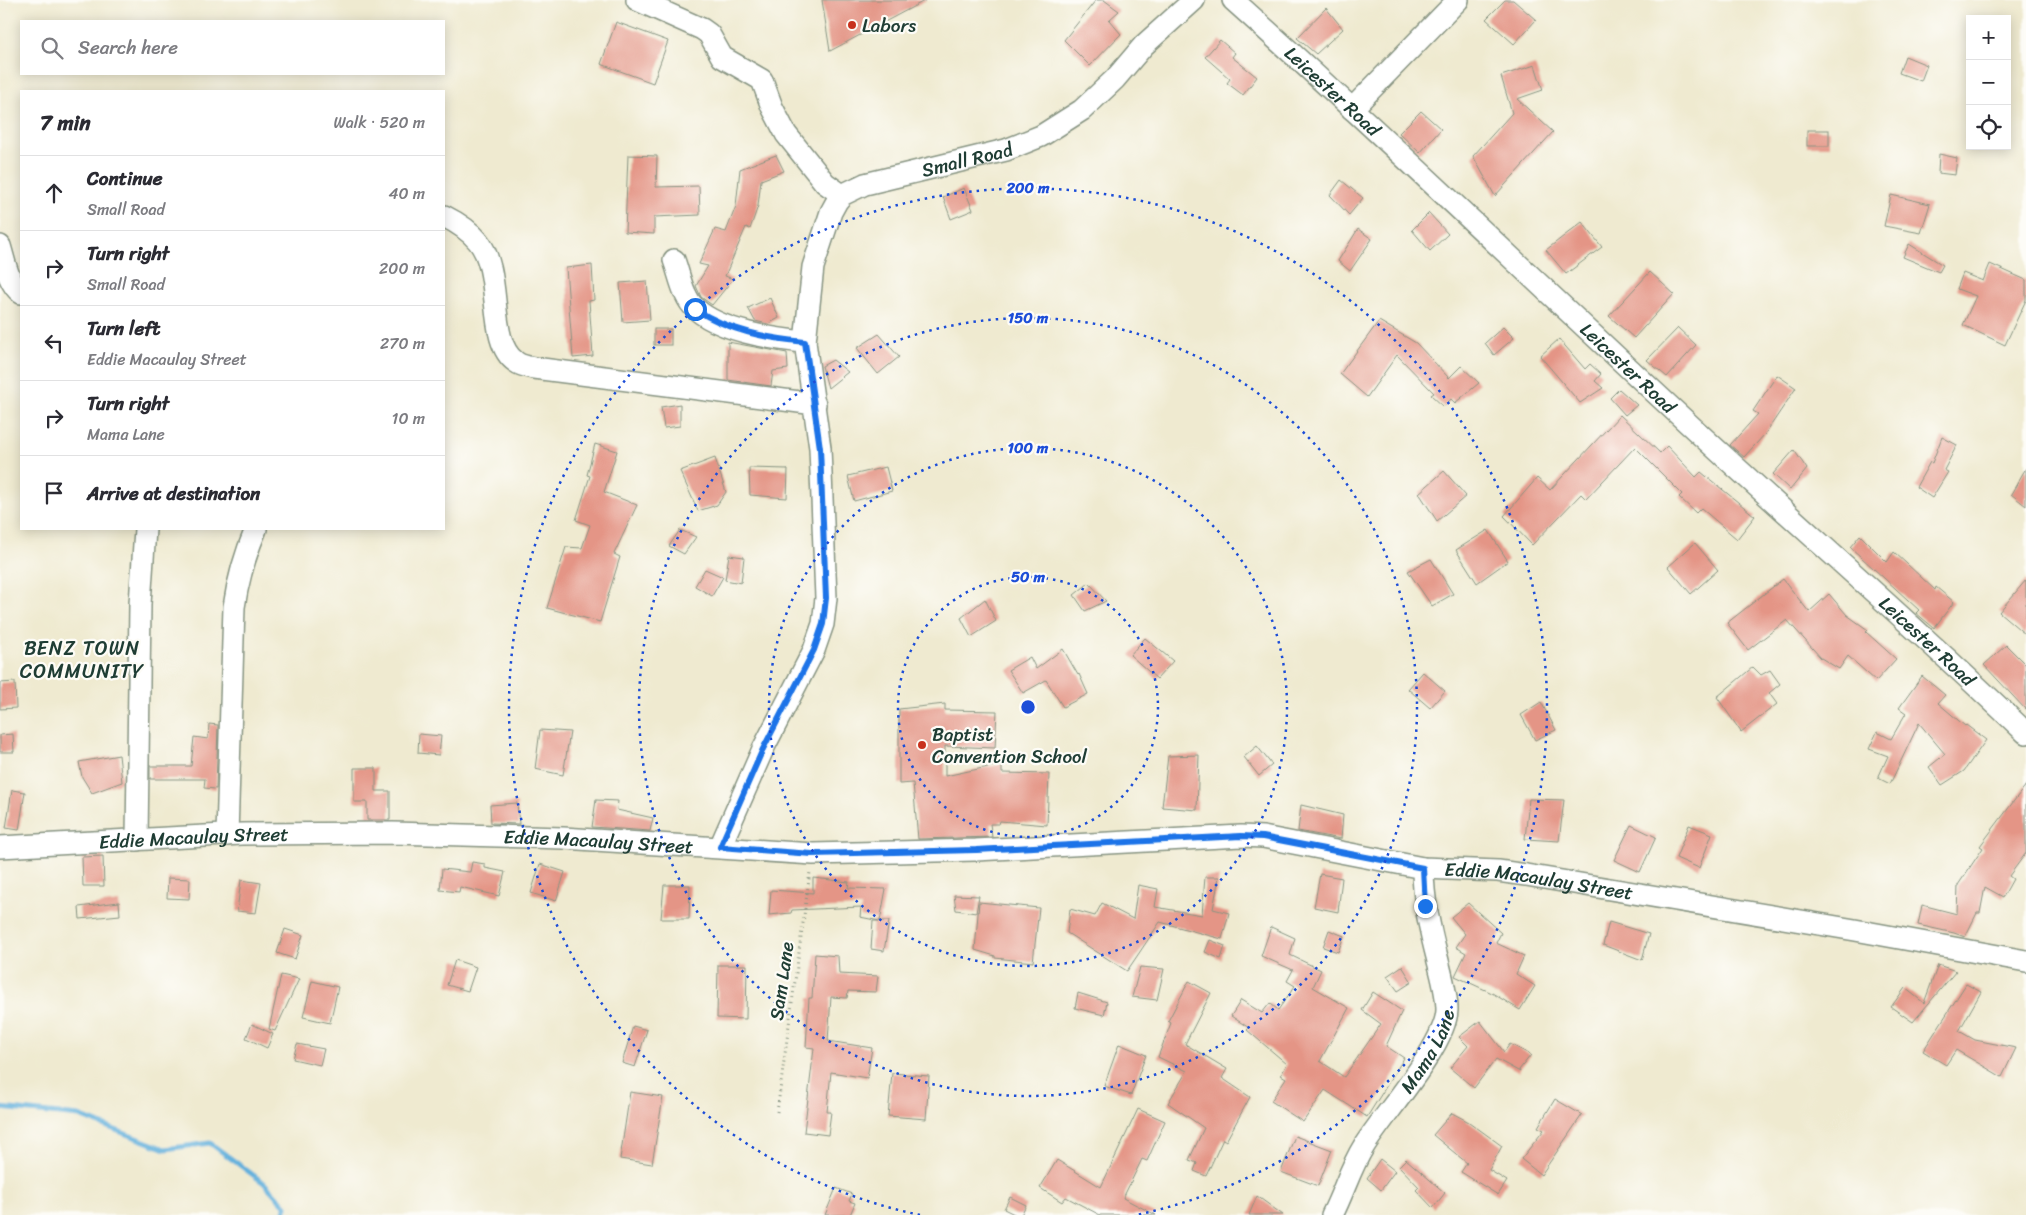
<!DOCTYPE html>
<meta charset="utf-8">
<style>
body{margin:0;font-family:Sriracha,sans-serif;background:#f7f7f7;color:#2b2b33}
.controls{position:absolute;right:15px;top:15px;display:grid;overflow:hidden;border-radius:0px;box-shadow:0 2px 12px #0003}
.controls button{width:45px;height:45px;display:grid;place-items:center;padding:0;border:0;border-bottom:1px solid #e1e1e2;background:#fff;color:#2b2b33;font:25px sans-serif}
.stop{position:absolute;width:15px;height:15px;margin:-11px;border:4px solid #1a73e8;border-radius:50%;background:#fff}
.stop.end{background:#1a73e8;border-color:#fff;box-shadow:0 1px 5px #0008}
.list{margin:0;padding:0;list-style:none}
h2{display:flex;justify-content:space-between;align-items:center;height:65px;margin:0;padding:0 20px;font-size:21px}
h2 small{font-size:16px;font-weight:400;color:#7c7c81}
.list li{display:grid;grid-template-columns:32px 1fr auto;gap:15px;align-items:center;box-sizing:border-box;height:75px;padding:0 20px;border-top:1px solid #e1e1e2}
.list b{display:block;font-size:19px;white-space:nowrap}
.list p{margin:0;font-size:16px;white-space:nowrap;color:#7c7c81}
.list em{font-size:16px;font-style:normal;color:#7c7c81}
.icon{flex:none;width:28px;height:28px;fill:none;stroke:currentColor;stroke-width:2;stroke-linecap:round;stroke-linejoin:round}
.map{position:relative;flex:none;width:2026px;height:1215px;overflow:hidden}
.search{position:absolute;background:#fff;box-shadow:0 2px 12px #0003;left:20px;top:20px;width:425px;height:55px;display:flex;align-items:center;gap:12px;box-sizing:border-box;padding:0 18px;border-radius:0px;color:#7c7c81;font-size:19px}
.panel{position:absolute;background:#fff;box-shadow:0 2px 12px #0003;left:20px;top:90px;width:425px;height:440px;border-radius:0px}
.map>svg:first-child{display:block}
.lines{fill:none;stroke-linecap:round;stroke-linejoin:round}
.stream{stroke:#62b0dc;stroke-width:5}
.building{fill:#e49586}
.minor-casing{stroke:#879482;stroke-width:24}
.path{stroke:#879482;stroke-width:3;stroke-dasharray:1 4;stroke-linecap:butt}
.minor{stroke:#fff;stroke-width:21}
.route{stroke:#1a73e8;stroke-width:6}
.ring{fill:none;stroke:#1d4ed8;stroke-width:2.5;stroke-dasharray:2.5 5}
.poi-dot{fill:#c8321e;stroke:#fdfcf7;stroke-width:2}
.labels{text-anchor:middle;stroke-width:4.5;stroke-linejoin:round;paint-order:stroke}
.poi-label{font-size:19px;fill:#1f3d34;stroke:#fdfcf7;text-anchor:start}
.street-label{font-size:19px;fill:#1f3d34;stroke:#fdfcf7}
.neighbourhood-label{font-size:20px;letter-spacing:1px;fill:#1f3d34;stroke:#fdfcf7}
.centre{fill:#1d4ed8;stroke:#fdfcf7;stroke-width:2.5}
.ring-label{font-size:15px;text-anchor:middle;font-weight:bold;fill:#1d4ed8;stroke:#fdfcf7;stroke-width:4.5;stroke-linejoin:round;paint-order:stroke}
</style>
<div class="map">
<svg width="2026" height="1215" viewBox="0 0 2026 1215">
<rect width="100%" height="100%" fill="#fdfcf7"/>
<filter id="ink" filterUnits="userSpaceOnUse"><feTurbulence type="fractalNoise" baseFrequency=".02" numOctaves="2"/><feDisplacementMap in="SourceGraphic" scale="10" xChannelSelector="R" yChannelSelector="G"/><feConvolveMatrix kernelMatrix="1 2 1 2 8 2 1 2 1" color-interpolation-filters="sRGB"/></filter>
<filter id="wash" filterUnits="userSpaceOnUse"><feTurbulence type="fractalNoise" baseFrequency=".0096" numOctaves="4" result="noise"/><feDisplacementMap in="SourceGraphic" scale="20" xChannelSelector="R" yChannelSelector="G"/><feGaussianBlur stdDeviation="1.12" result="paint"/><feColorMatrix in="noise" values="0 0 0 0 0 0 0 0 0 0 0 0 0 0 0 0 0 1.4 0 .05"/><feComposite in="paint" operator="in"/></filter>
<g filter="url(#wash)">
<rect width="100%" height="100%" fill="#efead0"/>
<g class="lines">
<polyline class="stream" points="0,1108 79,1116 165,1149 210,1143 264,1183 286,1206 283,1215"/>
</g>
<g id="blocks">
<g class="building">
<polygon points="822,0 926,0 830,51"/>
<polygon points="1096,0 1104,0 1119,11 1109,20 1121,34 1090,66 1064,40"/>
<polygon points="1505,0 1513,0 1536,20 1514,44 1486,19"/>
<polygon points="1326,8 1343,29 1316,54 1297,38"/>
<polygon points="616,22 668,41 653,83 601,64"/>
<polygon points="1220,40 1235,53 1232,57 1257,77 1243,95 1227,83 1230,79 1205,57"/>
<polygon points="1905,56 1927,65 1921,81 1899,73"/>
<polygon points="1535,65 1543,90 1517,99 1553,132 1495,196 1473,156 1512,113 1501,76"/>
<polygon points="1421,111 1441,129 1420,153 1399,133"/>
<rect x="1807" y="130" width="22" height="16"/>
<polygon points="1939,154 1957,158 1955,175 1938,173"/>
<polygon points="628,155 657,156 656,187 699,186 700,215 654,217 654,234 625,232"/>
<polygon points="776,155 784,171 761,180 758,206 750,229 746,227 725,276 733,279 712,305 701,297 696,286 708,266 699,264 715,229 726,232 736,206 740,169"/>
<polygon points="1341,180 1363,198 1349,215 1330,195"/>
<polygon points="964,188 973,210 951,219 943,197"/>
<polygon points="1891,195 1930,204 1921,233 1884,226"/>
<polygon points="1429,213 1448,234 1430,251 1412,230"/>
<polygon points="1582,222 1602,247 1566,274 1546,250"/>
<polygon points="1358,229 1372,239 1350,271 1338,261"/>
<polygon points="1909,244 1943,265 1939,272 1903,257"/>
<polygon points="1990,264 2026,280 2026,300 2005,345 1963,325 1976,296 1957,289 1963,273 1983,281"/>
<polygon points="592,265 594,300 589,301 593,356 573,358 566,268"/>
<polygon points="1650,272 1674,294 1634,338 1609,316"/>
<polygon points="647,281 650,320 623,322 620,283"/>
<polygon points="770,298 779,318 768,324 755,321 748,308"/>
<polygon points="1379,321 1416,343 1449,378 1461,366 1479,383 1455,403 1451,399 1444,407 1431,395 1434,393 1397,355 1367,397 1340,374"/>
<polygon points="1503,327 1514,338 1494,355 1485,343"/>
<polygon points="1678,328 1696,345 1667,377 1647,360"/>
<rect x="654" y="329" width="17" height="16"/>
<polygon points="879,334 899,357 878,374 857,348"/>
<polygon points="1559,339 1585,369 1590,364 1601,374 1595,381 1603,388 1580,403 1540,356"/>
<polygon points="728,342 787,353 788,369 773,371 771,386 728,380"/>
<polygon points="833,360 848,372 828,388 822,366"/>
<polygon points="1777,375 1796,388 1765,434 1744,457 1730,445 1758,414 1753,411"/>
<polygon points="1619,389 1637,405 1625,415 1610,398"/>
<polygon points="680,404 680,426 664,428 661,407"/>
<polygon points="1620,415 1660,453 1667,446 1696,477 1701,472 1755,516 1737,539 1701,508 1696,513 1679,497 1682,494 1635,447 1586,499 1581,494 1532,545 1504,516 1537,478 1550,490"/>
<polygon points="1942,437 1957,445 1944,470 1948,472 1932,498 1916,487 1930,462 1932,463"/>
<polygon points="595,444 617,451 604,492 637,505 614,554 620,557 600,622 547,608 566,547 582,548 590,525 576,520 590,476 587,475"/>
<polygon points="1794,450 1807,469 1790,490 1773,474"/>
<polygon points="715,458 726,492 717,505 698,511 680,471"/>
<polygon points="886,467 892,491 854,501 848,476"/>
<polygon points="749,468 788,469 787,498 750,495"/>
<polygon points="2026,468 2026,506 2011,494"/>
<polygon points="1444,471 1466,496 1437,521 1419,493"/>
<polygon points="680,530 696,537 684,554 669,546"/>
<polygon points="1488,530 1508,561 1477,583 1456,550"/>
<polygon points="1860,535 1887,562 1894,552 1935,590 1936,587 1954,602 1934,628 1916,613 1919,610 1850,547"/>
<polygon points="1695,543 1718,570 1691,594 1668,567"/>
<polygon points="729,555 744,557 741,583 725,580"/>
<polygon points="1431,559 1453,594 1432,606 1408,571"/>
<polygon points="705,569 723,577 712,596 695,586"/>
<polygon points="1783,579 1809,612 1829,594 1847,615 1868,630 1866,632 1896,659 1876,681 1848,656 1839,669 1821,658 1787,620 1748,650 1727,623"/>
<polygon points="2026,580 2026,635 1999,612"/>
<polygon points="1089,583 1106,601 1085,611 1074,595"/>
<polygon points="985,599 996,621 971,637 961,618"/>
<polygon points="1145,638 1173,661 1157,679 1130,655"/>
<polygon points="2006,645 2026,665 2026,710 1984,665"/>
<polygon points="1063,649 1078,675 1079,674 1088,694 1063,707 1046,680 1023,693 1008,670 1030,657 1036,669"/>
<polygon points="1753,667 1761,675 1770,670 1780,684 1769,693 1777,704 1741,732 1717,697"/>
<polygon points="1423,672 1445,691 1430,708 1408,689"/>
<polygon points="1922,676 1945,695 1938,703 1965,726 1966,725 1986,740 1964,771 1942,785 1929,767 1945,754 1919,723 1890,784 1878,778 1888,756 1869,749 1877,732 1891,739 1906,713 1899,708"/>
<polygon points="15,682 16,708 0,709 0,683"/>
<polygon points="1541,702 1556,730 1535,740 1521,715"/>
<polygon points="945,704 945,710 997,711 995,748 945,746 945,776 1002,764 1002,773 1049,774 1047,825 1000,821 999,824 990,824 992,837 918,839 913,783 899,784 899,709"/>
<polygon points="209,724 218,725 216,789 204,788 205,779 150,779 150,766 191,766 194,737 208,739"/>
<polygon points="540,730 570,732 563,775 535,769"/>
<polygon points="13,734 14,752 0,752 0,735"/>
<polygon points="419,734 441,736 439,755 418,753"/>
<polygon points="1257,746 1272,765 1259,776 1244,757"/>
<polygon points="119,755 122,782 92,793 82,777 79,762"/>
<polygon points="1199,755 1197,810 1162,807 1168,756"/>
<polygon points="354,768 376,768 376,791 390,791 390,820 367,820 367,802 354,802"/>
<polygon points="2026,785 2026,853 2009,876 2013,879 2003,897 1985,887 1980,913 1977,913 1965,937 1954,933 1918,925 1922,905 1957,914 1958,885 1983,848 1980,846"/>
<polygon points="12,790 25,792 19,830 6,828"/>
<polygon points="1529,799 1564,800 1559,841 1525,839"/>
<polygon points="596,800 618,801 617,810 653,818 650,831 592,827"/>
<polygon points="517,803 519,824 491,823 490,805"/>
<polygon points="1301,805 1343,815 1341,839 1298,831"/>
<polygon points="1631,825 1656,837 1640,872 1614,860"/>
<polygon points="1689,825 1712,834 1699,868 1676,858"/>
<polygon points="103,856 104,886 83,886 82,857"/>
<polygon points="472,862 485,864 485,868 505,872 499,896 460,887 459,892 440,890 442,869 470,872"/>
<polygon points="540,864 565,872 556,901 531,893"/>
<polygon points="1320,874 1342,878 1338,912 1314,907"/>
<polygon points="1205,877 1219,877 1213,909 1229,913 1222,939 1160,922 1127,971 1067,933 1070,909 1095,916 1102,903 1133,919 1138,885 1158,889 1155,907 1202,915"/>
<polygon points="168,878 190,879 189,899 167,898"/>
<polygon points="813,878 849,882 848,888 886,889 880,921 860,917 861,907 792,910 791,913 769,915 771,890 813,893"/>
<polygon points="241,880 261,883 256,913 237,911"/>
<polygon points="664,885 690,885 689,919 661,919"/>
<polygon points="954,895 979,896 976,913 956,910"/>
<polygon points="119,902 120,915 80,919 79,907"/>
<polygon points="979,902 1039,908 1033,962 995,958 995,956 975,950"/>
<polygon points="1468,903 1501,933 1496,943 1524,956 1516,974 1535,986 1520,1010 1492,993 1455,976 1466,953 1456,947 1465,934 1451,917"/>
<polygon points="873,921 889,921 884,951 871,949"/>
<polygon points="1609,922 1649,934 1642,960 1603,945"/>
<polygon points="1271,927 1295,938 1290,955 1321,970 1313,987 1349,1008 1320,1061 1344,1077 1381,1024 1362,1010 1373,992 1402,1011 1386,1046 1404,1058 1367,1117 1325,1090 1303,1122 1271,1101 1286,1078 1281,1075 1287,1064 1247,1030 1249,1028 1231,1016 1241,1000 1262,1013 1270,1003 1278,1010 1295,986 1287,981 1293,970 1261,956"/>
<polygon points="285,929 303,935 295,959 277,953"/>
<polygon points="1329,930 1344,936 1338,952 1323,947"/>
<polygon points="1210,940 1225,946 1221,959 1205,952"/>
<polygon points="815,954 838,956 839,974 878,976 876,992 848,991 847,998 831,997 828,1041 872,1048 867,1078 831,1072 827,1112 831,1112 828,1135 804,1132 814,1048 806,1047 809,998 812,998"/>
<polygon points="455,960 476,967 468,991 447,985"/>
<polygon points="718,965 747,965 746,1019 717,1018"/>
<polygon points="1938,965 1956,971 1913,1022 1891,1007 1905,988 1924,1003"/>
<polygon points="1402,966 1412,982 1398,991 1387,976"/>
<polygon points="1140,967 1164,969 1157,1000 1132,997"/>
<polygon points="281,975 299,979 275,1031 269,1029"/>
<polygon points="312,981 338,987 330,1023 303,1017"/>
<polygon points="1189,981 1211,993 1185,1044 1227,1069 1222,1078 1250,1097 1226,1141 1223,1139 1206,1176 1194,1171 1197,1163 1189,1160 1204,1128 1168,1103 1187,1071 1158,1057 1171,1023 1168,1021"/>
<polygon points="1966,984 1981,992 1959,1031 1975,1040 2016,1048 2002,1077 1956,1050 1946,1065 1923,1051"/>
<polygon points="1078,993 1107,1002 1104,1015 1075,1008"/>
<polygon points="1480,1021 1504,1052 1510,1044 1531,1055 1519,1070 1520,1072 1496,1059 1474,1088 1450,1068 1468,1046 1459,1037"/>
<polygon points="252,1024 273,1034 267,1048 246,1038"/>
<polygon points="633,1026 647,1030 635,1067 622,1063"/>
<polygon points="297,1044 324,1049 320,1065 293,1059"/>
<polygon points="1119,1044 1146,1055 1131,1095 1104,1086"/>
<polygon points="892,1073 929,1076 926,1119 888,1116"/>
<polygon points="630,1092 663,1097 652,1164 620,1159"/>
<polygon points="1555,1099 1582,1115 1541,1175 1521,1159 1544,1130 1538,1127"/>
<polygon points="1138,1109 1165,1121 1147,1161 1142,1159 1123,1198 1156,1215 1100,1215 1066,1197 1062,1202 1040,1188 1057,1160 1101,1187"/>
<polygon points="1452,1113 1469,1122 1502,1146 1489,1170 1507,1181 1498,1195 1461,1172 1467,1163 1433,1135"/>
<polygon points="1295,1136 1332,1150 1318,1186 1281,1172"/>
<polygon points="1380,1159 1395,1171 1381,1190 1367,1178"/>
<polygon points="1406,1159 1445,1193 1433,1208 1416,1190 1419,1187 1399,1166"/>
<polygon points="836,1188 852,1194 849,1201 855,1203 850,1215 825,1215"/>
<polygon points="1257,1196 1283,1215 1249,1215"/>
<polygon points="1010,1197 1026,1205 1021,1215 1016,1215 1004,1209"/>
</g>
</g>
</g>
<g filter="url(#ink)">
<use href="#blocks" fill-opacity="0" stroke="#879482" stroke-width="1"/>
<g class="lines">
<g class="minor-casing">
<g id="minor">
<polyline points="637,0 702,29 709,34 722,57 762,80 772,107 786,134 825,183 842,195"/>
<path id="s1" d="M1233 0C1384 135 1529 276 1678 414 1793 521 1913 624 2026 733"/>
<polyline points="1352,109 1458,0"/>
<path d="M444 216C456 222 469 230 478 241 504 272 486 342 516 362 521 366 529 367 534 368L815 404"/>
<path d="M0 246C5 262 8 283 21 293"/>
<path d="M674 260C680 276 683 298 696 309 720 331 774 339 805 342L820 448 826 598 823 624 814 650 763 749 720 847"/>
<path id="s2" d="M805 342 813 267 831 212 837 201 842 195 865 184 1006 150 1041 136 1082 110 1115 79 1144 45 1194 0"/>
<path d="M227 835 234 607C238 579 245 555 256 529"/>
<polyline points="137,840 140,604 145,529"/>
<path id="s3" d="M0 847 242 834 393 833 563 838 813 854 976 850 1241 836 1263 837 1423 868 1498 871 1526 875 1855 930 2026 961"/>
<path id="s4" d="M1332 1215C1344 1192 1350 1168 1364 1146 1384 1114 1446 1045 1447 1010 1447 994 1442 977 1438 961 1430 930 1423 900 1423 868"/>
</g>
</g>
<polyline class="path" points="777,1112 810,872"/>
<use href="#minor" class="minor"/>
</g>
</g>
<g class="lines" filter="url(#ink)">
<path class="route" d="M695 309C729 331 766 338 805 342L820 448 826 598 823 624 814 650 763 749 720 847 812 854 976 850 1241 836 1263 837 1423 868 1425 906"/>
</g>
<g class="ring">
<circle cx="1028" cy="707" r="130"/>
<circle cx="1028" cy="707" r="259"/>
<circle cx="1028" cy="707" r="389"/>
<path d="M920 1215A519 519 0 1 1 1136 1215"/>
</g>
<g class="poi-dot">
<circle cx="852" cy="25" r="5"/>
<circle cx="922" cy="745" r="5"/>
</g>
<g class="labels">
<g class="poi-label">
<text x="862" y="32">Labors</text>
<text x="932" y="741">Baptist<tspan x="932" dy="22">Convention School</tspan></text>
</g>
<g class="street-label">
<text dy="7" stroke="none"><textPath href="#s1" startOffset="135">Leicester Road</textPath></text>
<text dy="7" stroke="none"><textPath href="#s2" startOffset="284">Small Road</textPath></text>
<text dy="7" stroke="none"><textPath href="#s1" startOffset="540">Leicester Road</textPath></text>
<text dy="7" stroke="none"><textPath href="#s1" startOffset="945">Leicester Road</textPath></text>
<text dy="7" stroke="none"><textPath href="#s3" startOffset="194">Eddie Macaulay Street</textPath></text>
<text dy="7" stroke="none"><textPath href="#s3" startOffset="599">Eddie Macaulay Street</textPath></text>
<text dy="7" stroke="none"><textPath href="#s3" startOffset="1544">Eddie Macaulay Street</textPath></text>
<text transform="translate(781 981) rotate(-82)" y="7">Sam Lane</text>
<text dy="7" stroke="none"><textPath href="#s4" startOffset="191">Mama Lane</textPath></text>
</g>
<g class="neighbourhood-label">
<text x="82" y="655">BENZ TOWN<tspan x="82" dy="23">COMMUNITY</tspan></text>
</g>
</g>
<circle cx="1028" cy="707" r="8" class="centre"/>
<g class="ring-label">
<text x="1028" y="193">200 m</text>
<text x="1028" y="323">150 m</text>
<text x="1028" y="453">100 m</text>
<text x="1028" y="582">50 m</text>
</g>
</svg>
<div class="controls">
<button>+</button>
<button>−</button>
<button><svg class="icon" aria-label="locate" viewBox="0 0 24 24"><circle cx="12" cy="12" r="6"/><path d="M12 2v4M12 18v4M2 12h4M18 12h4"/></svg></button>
</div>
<div class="stop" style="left:695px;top:309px"></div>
<div class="stop end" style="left:1425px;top:906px"></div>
<div class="search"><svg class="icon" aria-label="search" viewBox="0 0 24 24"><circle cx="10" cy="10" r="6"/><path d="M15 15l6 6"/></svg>Search here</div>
<section class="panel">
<h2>7 min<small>Walk · 520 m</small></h2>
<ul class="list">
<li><svg class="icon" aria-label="ahead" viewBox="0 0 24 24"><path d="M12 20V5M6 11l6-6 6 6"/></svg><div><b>Continue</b><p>Small Road</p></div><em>40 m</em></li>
<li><svg class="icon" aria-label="right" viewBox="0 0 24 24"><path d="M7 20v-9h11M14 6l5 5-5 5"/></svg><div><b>Turn right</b><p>Small Road</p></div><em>200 m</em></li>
<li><svg class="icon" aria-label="left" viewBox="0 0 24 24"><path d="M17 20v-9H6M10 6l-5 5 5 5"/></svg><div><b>Turn left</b><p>Eddie Macaulay Street</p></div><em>270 m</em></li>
<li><svg class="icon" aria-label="right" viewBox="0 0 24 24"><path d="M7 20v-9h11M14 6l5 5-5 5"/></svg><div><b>Turn right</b><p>Mama Lane</p></div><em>10 m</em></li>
<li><svg class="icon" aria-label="arrive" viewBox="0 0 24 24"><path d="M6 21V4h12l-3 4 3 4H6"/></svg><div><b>Arrive at destination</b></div></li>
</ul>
</section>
</div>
